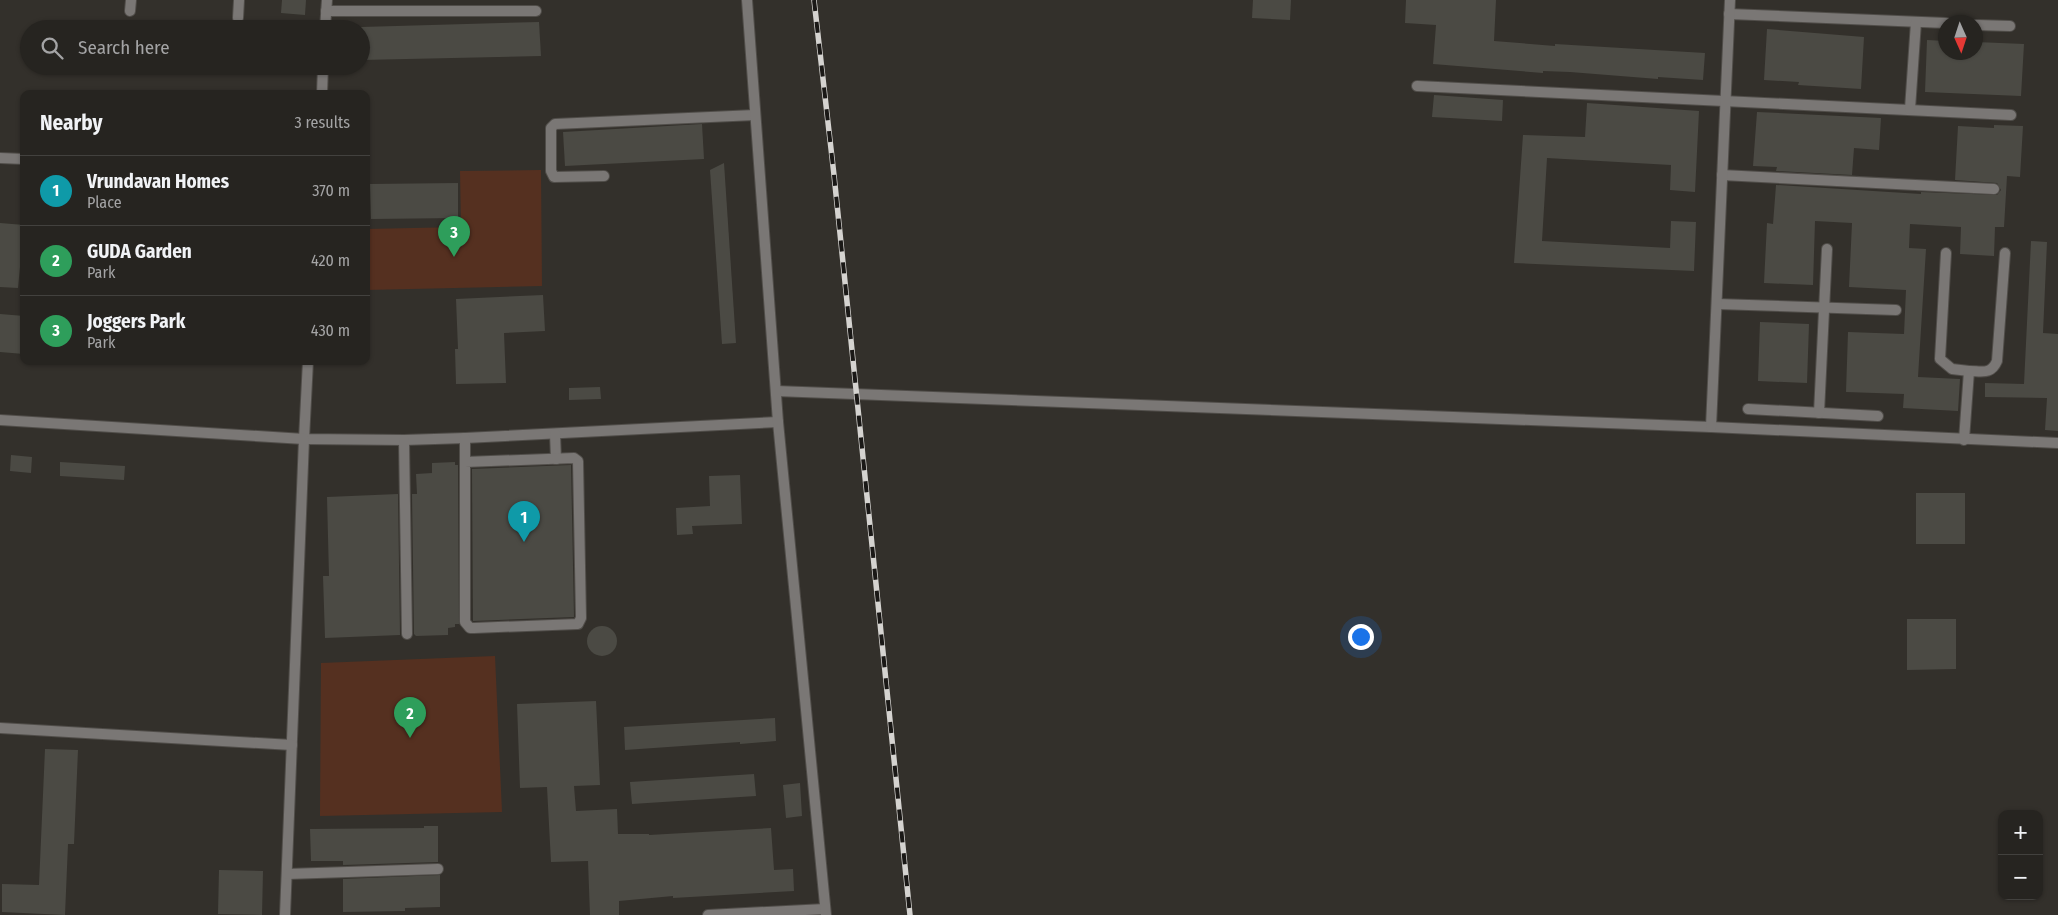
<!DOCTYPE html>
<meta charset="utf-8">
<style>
body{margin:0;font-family:"Fira Sans Condensed",sans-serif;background:#2e2c29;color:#f1f3f6}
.controls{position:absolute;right:15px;bottom:15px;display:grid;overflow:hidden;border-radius:10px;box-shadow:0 1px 4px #0004}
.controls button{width:45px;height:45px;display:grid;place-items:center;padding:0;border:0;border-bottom:1px solid #42413e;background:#262420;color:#f1f3f6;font:25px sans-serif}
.compass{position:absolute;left:1938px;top:15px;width:45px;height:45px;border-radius:50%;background:#262420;box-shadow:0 1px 4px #0004;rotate:177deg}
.you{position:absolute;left:1360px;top:636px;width:18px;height:18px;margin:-12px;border:4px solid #fff;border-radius:50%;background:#1a73e8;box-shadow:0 0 0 8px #1a73e833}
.badge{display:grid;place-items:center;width:32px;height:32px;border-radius:50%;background:#59cebe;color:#fff;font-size:16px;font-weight:700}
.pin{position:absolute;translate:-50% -41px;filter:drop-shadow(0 1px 2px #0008)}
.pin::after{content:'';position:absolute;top:26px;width:18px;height:15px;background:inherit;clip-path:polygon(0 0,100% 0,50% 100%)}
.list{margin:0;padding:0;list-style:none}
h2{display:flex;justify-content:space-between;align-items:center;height:65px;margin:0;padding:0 20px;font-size:21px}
h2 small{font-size:16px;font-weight:400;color:#a4a4a5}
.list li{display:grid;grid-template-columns:32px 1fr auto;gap:15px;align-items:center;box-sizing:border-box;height:70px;padding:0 20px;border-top:1px solid #42413e}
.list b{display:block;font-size:19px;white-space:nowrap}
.list p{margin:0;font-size:16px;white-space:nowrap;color:#a4a4a5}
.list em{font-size:16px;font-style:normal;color:#a4a4a5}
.icon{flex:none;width:28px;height:28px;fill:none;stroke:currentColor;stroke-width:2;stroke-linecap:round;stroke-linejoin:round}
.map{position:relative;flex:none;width:2058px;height:915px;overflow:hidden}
.search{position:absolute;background:#262420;box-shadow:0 1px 4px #0004;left:20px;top:20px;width:350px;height:55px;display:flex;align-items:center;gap:12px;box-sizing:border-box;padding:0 18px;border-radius:28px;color:#a4a4a5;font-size:19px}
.panel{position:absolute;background:#262420;box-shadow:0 1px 4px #0004;left:20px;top:90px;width:350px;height:275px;border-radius:10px}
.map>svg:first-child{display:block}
.green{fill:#553020}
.building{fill:#4b4a44}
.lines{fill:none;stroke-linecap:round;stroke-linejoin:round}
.minor-casing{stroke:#504d49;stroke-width:12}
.tertiary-casing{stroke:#504d49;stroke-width:12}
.minor{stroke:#7a7775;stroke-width:10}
.tertiary{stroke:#7a7775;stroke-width:10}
.rail-casing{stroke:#d5d3d0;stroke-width:5.5}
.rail{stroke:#1a1816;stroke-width:4;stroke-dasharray:11;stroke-linecap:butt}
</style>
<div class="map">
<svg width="2058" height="915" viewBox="0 0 2058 915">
<rect width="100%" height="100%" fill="#33302b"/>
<g class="green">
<polygon points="541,170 542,286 366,290 366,229 461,227 460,171"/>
<polygon points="495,656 502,812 320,816 321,663"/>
</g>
<g class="building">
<polygon points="282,0 306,0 305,15 281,13"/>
<polygon points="1253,0 1291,0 1290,20 1252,18"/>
<polygon points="1406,0 1496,0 1494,41 1555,46 1555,44 1705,53 1703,80 1658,77 1658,79 1570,72 1543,71 1543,73 1433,64 1436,25 1405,23"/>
<polygon points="539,22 541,56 361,60 361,27"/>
<polygon points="1767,29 1864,37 1861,89 1798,85 1799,82 1764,80"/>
<polygon points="1927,40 1946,41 1946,52 1976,52 1976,42 2024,44 2021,96 1925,92"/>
<polygon points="1434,95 1503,100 1502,121 1432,117"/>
<polygon points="1587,103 1699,111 1695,192 1670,190 1671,165 1547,158 1542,241 1670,248 1671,221 1696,222 1694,271 1514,263 1523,135 1585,137"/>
<polygon points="1757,112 1881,118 1879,150 1854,148 1852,175 1776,171 1777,167 1753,166"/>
<polygon points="702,124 704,159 565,166 563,132"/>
<polygon points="1994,125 2023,126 2020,177 2007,176 2004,227 1995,227 1994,256 1960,254 1961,227 1910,224 1909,248 1926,249 1918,377 1960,379 1958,411 1903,408 1904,394 1846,392 1848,332 1904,334 1906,290 1849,287 1852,223 1815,221 1813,285 1764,283 1767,223 1773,224 1776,185 1921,194 1921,192 1997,195 2001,190 1997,183 1955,180 1958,126 1994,128"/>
<polygon points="724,163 736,343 722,344 710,170"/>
<polygon points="458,183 458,218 371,219 370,184"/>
<polygon points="0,223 24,225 18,288 0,287"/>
<polygon points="2031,241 2047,242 2043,333 2058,334 2058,431 2045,430 2047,398 1985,397 1985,383 2024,384"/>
<polygon points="543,295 545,331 504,333 506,383 456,384 455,349 458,349 456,299"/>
<polygon points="0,314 24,316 24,354 0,352"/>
<polygon points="1760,322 1809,324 1807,383 1758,381"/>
<polygon points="600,387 601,399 569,400 569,388"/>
<polygon points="11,455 32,457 31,473 10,471"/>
<polygon points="60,462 125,466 124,480 60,476"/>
<polygon points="455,462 455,465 458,465 459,624 455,624 455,627 448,628 448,635 416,636 414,634 412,494 417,494 416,474 432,473 432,463"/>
<polygon points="571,465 574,617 473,621 472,469"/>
<polygon points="740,475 742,524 692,526 693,534 677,535 676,508 710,506 709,476"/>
<rect x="1916" y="493" width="49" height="51"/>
<polygon points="398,494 400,635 325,638 323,576 329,576 327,497"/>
<polygon points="1907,619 1956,619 1956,669 1907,670"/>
<circle cx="602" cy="641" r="15"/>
<polygon points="596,701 600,785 574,786 576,811 617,809 618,834 649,834 649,835 771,828 774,870 793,869 794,891 673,898 673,896 619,901 619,915 590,915 588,861 551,862 547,787 520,788 517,704"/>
<polygon points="775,718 776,741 740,744 740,742 625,750 624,727"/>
<polygon points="45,749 78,750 74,844 68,844 65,915 2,912 2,884 39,885"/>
<polygon points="754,774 756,796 632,804 630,782"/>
<polygon points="800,783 802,816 786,818 783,785"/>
<polygon points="424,826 438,826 438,862 343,865 343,861 311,861 310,829 424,828"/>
<polygon points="219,870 263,871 262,915 218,914"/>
<polygon points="440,875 440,907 405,908 405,911 343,912 343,879"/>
</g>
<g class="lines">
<g class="minor-casing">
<g id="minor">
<polyline points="130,11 131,0"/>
<polyline points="326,11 536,11"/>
<polyline points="1729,14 1946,23"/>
<polyline points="238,18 239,0"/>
<polyline points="1976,25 2010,26"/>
<polyline points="325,29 327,0"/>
<polyline points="1417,86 2011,115"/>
<polyline points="322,94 323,66"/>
<polyline points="1910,109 1916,22"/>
<polyline points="0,158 24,159"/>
<polyline points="1722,175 1994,189"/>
<polyline points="604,176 554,177 551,171 551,128 555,124 755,115"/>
<polyline points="1946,253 1940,359 1952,369 1969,371"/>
<polyline points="1717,304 1896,310"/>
<polyline points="308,361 304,439 404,440 465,438 778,422"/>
<polyline points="776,391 1711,427 2058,443"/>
<polyline points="1748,409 1878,416"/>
<polyline points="1819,413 1827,249"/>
<polyline points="0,420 304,439 285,915"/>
<polyline points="1711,427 1730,0"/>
<polyline points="555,434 556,459"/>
<polyline points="465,438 465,622 470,628 474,628 578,624 581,618 578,461 574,458 465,462"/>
<polyline points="404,440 407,634"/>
<path d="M1964 440 1969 371C1982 371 1991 375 1997 361L2005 253"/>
<polyline points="0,728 292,745"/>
<polyline points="287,874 438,869"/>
<polyline points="708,915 825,909"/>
</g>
</g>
<g class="tertiary-casing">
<polyline id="tertiary" points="747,0 778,422 826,915"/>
</g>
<use href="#minor" class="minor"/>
<use href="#tertiary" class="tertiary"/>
<g class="rail-casing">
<polyline id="rail" points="814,0 834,175 910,915"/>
</g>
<use href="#rail" class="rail"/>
</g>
</svg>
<div class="controls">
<button>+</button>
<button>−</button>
</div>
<svg class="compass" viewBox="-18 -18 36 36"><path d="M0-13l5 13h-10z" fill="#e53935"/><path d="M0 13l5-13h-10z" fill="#a4a4a5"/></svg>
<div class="you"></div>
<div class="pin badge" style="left:524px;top:542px;background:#0f9aa8">1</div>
<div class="pin badge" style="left:410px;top:738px;background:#2e9e5b">2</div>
<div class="pin badge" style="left:454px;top:257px;background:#2e9e5b">3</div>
<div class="search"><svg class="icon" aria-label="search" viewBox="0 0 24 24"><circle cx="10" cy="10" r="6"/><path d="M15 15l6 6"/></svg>Search here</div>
<section class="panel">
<h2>Nearby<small>3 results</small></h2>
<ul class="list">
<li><span class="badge" style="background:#0f9aa8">1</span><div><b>Vrundavan Homes</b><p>Place</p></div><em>370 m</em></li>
<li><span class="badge" style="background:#2e9e5b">2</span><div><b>GUDA Garden</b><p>Park</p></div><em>420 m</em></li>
<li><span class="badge" style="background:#2e9e5b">3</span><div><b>Joggers Park</b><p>Park</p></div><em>430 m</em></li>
</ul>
</section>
</div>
